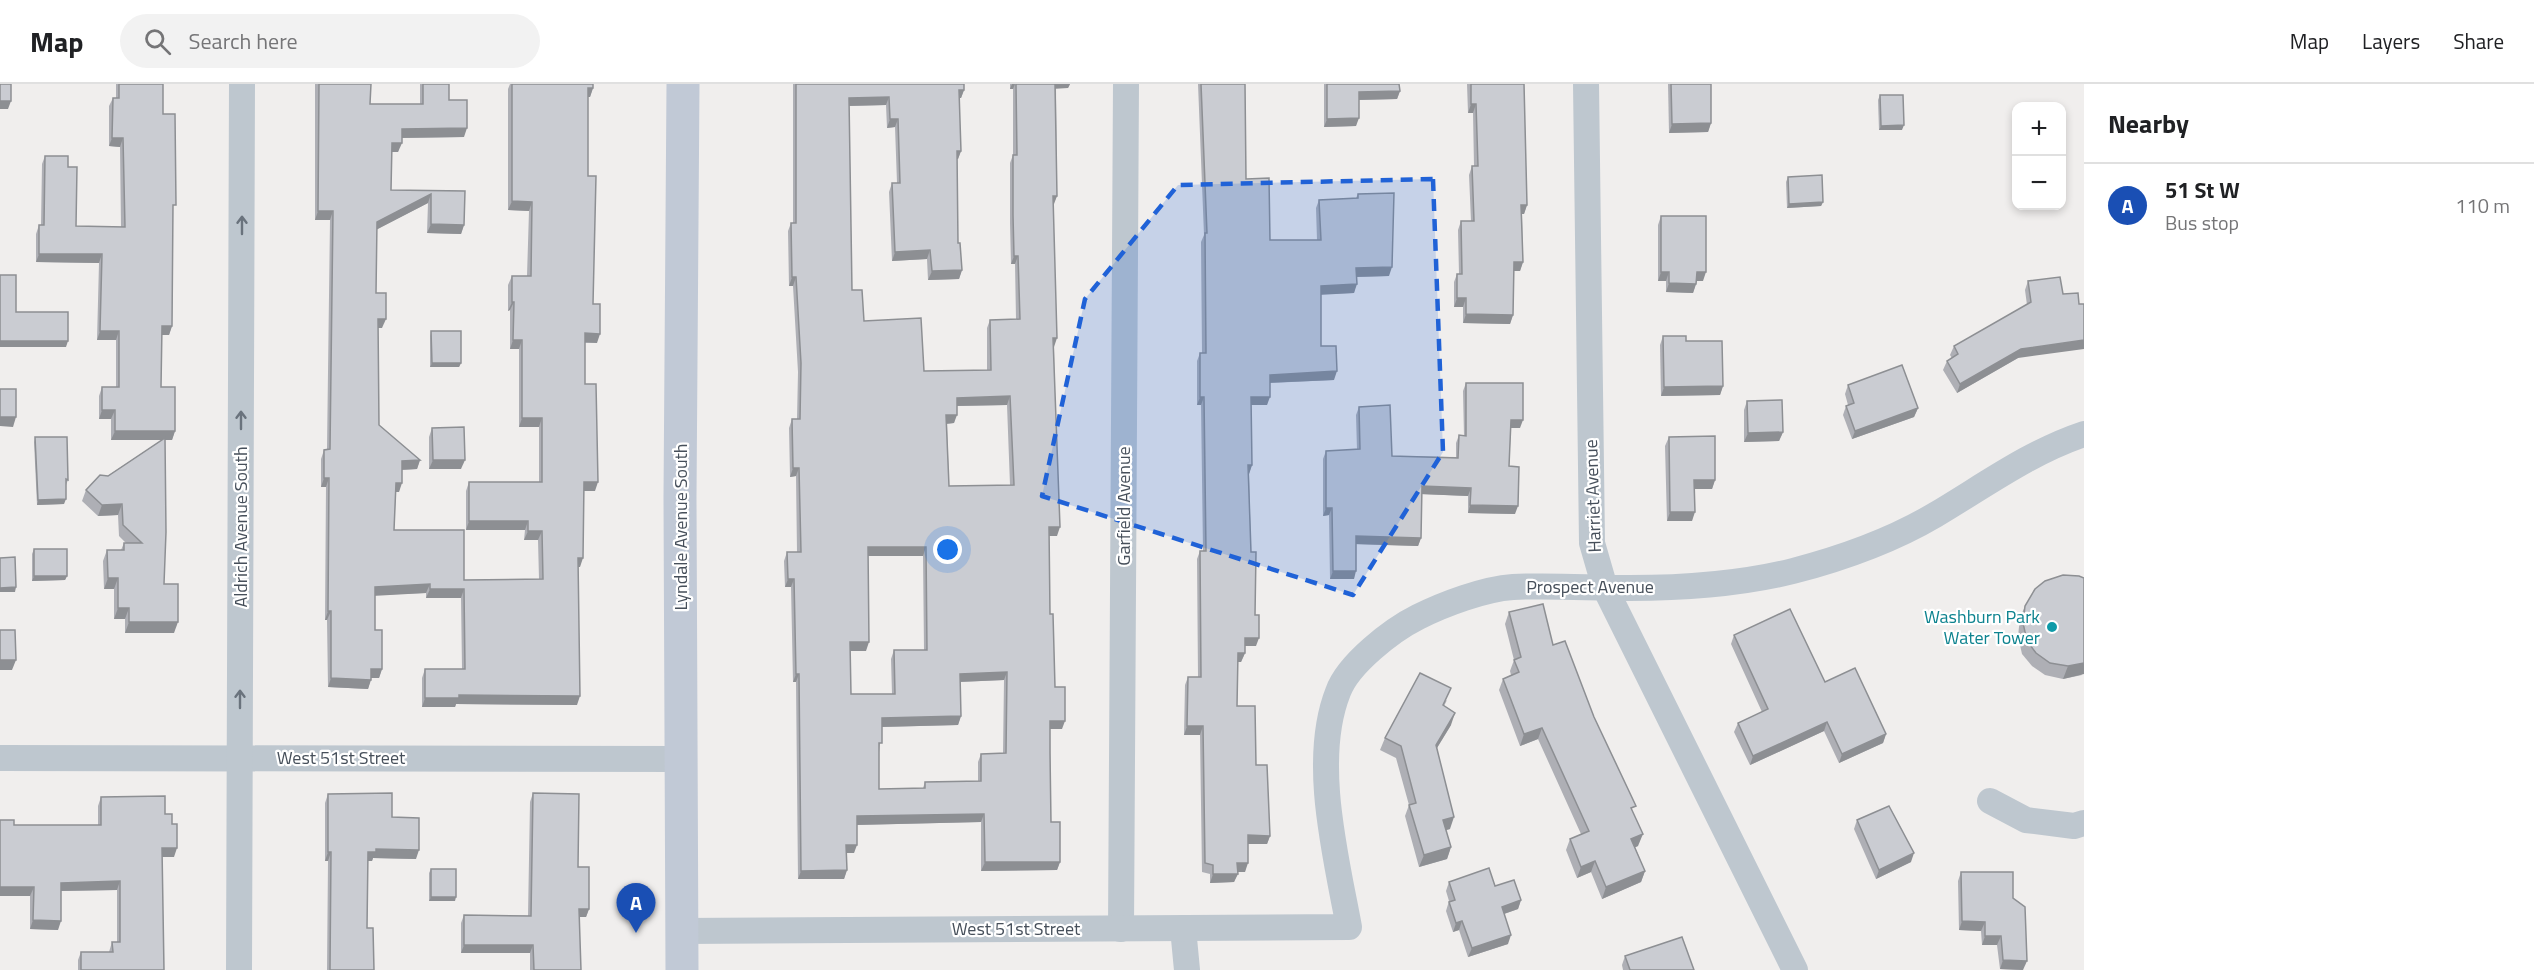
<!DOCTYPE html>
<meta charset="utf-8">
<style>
body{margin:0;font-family:"Titillium Web",sans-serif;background:#f2f2f2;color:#202124}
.controls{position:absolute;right:18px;top:18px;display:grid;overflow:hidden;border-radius:12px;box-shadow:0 3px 9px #0003}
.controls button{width:54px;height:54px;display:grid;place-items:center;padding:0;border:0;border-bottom:2px solid #e0e0e0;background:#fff;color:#202124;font:30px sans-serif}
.you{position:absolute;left:948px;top:466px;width:21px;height:21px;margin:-15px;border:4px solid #fff;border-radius:50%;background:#1a73e8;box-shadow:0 0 0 9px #1a73e833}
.badge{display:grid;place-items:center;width:39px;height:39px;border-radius:50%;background:#0b8043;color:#fff;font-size:20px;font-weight:700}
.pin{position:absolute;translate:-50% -50px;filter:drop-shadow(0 2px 3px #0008)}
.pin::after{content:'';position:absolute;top:32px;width:21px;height:18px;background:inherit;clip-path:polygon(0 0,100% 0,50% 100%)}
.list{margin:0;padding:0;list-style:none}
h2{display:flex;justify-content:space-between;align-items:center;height:78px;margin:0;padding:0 24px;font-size:26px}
h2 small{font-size:20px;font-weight:400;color:#757577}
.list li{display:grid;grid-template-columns:39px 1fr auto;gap:18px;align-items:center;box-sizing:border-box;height:84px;padding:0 24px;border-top:2px solid #e0e0e0}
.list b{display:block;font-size:22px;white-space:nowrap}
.list p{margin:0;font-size:20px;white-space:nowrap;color:#757577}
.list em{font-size:20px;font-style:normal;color:#757577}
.icon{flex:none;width:33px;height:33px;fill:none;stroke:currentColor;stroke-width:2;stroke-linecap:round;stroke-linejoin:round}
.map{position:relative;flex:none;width:2084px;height:886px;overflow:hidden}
header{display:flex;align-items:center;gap:36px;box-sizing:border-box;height:84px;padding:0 30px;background:#fff;border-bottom:2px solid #e0e0e0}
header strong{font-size:28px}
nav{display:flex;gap:33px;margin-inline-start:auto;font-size:21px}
.search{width:420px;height:54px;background:#f2f2f2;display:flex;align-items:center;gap:15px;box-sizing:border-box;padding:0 21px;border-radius:33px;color:#757577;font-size:22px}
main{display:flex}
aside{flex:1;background:#fff}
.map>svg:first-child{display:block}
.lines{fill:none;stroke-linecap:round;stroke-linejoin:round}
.street{stroke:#bec7cf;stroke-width:26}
.secondary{stroke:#c1c9d6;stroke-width:33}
.wall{fill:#aeafb5;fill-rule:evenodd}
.shaded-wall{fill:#8d8f93}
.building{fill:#caccd2;stroke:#8d8f93;stroke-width:1.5;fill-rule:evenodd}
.oneway{stroke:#6a737d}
.marked{fill:#2062d7;fill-opacity:0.2;stroke:#2062d7;stroke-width:4.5;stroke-dasharray:12 8;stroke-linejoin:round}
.culture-dot{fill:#0f9aa8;stroke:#fff;stroke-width:2}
.labels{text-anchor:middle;stroke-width:4.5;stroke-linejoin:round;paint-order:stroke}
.street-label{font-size:18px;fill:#464f5a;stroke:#fff}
.culture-label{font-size:18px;fill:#0d838f;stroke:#fff;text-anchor:end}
</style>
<header>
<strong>Map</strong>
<div class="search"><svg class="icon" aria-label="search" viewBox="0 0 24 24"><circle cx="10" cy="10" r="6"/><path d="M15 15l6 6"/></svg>Search here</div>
<nav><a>Map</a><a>Layers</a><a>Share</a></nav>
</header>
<main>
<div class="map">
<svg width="2084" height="886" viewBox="0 0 2084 886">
<rect width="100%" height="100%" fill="#f0eeed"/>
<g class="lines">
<g class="street">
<polyline points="1586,0 1592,459 1605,504 1795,886"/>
<polyline points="0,674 681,675"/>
<polyline points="1990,717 2026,736 2074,742 2084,739"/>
<polyline points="1183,844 1187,886"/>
<polyline points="1121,845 1126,0"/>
<path d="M682 847 1349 843C1336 773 1311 676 1338 608 1348 580 1392 546 1418 533 1444 520 1484 505 1513 503 1552 501 1591 504 1630 504 1684 504 1741 500 1793 487 1843 474 1891 457 1935 431 1984 402 2030 368 2084 350"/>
<polyline points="239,886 242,0"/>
</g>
<polyline class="secondary" points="682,886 680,413 683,0"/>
</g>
<g class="wall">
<polygon points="116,0 163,0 163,30 173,128 172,242 169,251 162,251 161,303 175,347 172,356 165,356 164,500 174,549 125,549 125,535 114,535 114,505 104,505 103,477 107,466 121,466 124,459 126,459 119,452 118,431 98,432 82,417 86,406 162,356 111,356 111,335 99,335 99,312 102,303 116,303 116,256 97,256 99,179 36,178 36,150 39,141 41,141 42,80 45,72 68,83 76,142 121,143 120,63 109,62 109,22 113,14 116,14"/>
<polygon points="315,0 371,0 370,20 420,20 420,0 449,0 449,16 464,53 402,54 398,68 392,68 391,106 465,107 464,141 461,150 427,149 428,119 377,145 376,209 382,244 378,244 379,341 420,376 417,385 402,386 399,408 396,408 394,446 464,496 539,495 538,456 524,456 525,446 466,446 466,407 469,398 539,398 539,343 519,343 519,265 510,265 510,226 508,227 508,201 512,192 527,192 529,127 508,126 508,5 510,0 593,0 593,4 590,13 588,13 588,92 593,220 597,259 585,259 585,300 595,407 584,407 580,483 578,483 577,621 456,620 455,623 422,623 422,594 425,585 462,585 461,514 426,514 426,509 375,511 375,546 382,585 379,594 371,594 368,605 328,603 327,536 325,536 326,403 321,403 321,375 324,366 327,365 330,136 315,136"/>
<path d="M793 0H964V6L961 14H959L961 67 958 75H957L958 159 962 186 959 195 928 196 927 175 892 177 889 108 892 99H897L895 43 887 44 886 21 849 22 852 206 864 237 924 287 987 286V244L990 236 1016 235 1015 180H1011L1010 139V79L1013 71V5H1010V0H1070L1068 4H1056L1057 112 1053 120 1054 263 1057 452H1049L1050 530 1055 603 1062 645H1050L1051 738 1060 778 1057 786 981 787V738L857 741 854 769H846L847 786 844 795H798L796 598H793L791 503H785L784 477 787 468H797L796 392 790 393 789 344 792 335H797L798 288 793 202H789L788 147 791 139H793ZM1007 321 1010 401 949 402 947 340 954 339 957 322ZM868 472H923L924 566H894L891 575 892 610H851L850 567H866ZM1004 596 1003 669 981 670 978 678V697L925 698 923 704 879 705V668L882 643 958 641 961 632 960 598Z"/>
<polygon points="1198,0 1245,0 1246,95 1270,156 1317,156 1316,124 1319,116 1356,114 1358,110 1389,192 1357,193 1354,209 1321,210 1321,262 1334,296 1270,299 1267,321 1251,321 1252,381 1249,390 1251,468 1255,531 1256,562 1245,562 1245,569 1241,578 1238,578 1237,622 1256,681 1270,752 1267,760 1248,760 1245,788 1238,788 1234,798 1210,799 1210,790 1202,788 1200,651 1184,651 1185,601 1188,593 1198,593 1197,475 1200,467 1203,467 1201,321 1197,321 1197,277 1200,269 1202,269 1201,158 1204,151"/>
<polygon points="1324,0 1399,0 1400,7 1397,15 1359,16 1356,42 1324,43"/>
<polygon points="1467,0 1524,0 1527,121 1524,130 1522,130 1523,178 1520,187 1514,187 1513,231 1510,240 1463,239 1463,223 1454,223 1454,198 1457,190 1459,190 1458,146 1461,137 1471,137 1469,91 1472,82 1474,82 1473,29 1468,29"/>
<polygon points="1668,0 1711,0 1711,39 1708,48 1669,49"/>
<polygon points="1880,11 1902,46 1879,46 1878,16"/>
<polygon points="1788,93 1823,118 1821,122 1787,124 1786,98"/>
<polygon points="1661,132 1703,197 1697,197 1693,209 1666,208 1666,197 1658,197 1658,141"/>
<polygon points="2028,197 2063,210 2079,220 2018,274 1957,309 1943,286 1947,277 1952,274 1950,271 1954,262 2027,221 2025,206"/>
<polygon points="431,247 461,279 459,283 430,283 430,252"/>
<polygon points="1663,252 1686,257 1723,302 1720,311 1661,312 1660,261"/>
<polygon points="1466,299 1520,344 1511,344 1509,382 1515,430 1468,429 1468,412 1422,410 1421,454 1418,462 1356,460 1354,495 1330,495 1329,431 1323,432 1323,375 1326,367 1357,366 1356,331 1359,323 1392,372 1456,373 1456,359 1459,351 1464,352 1463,307"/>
<polygon points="1848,301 1918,324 1914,333 1852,355 1843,331 1846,322 1848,321 1845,310"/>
<polygon points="1747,317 1783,348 1779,357 1744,358 1744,326"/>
<polygon points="432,344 461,385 429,385 429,353"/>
<polygon points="35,353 68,396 66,401 64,420 37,421 34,358"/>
<polygon points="1669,353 1715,396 1712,405 1695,405 1692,437 1667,437 1665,362"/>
<polygon points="34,465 67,492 65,496 32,497 32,470"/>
<polygon points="2025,522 2082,591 2063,595 2045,591 2032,582 2022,570 2018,552 2020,534"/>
<polygon points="1509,528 1553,561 1594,633 1633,729 1638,762 1635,763 1645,787 1641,798 1602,815 1591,788 1577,794 1566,766 1570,755 1581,750 1538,655 1520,662 1499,606 1503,595 1511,591 1510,587 1514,576 1505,540"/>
<polygon points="1734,551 1825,598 1886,650 1883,659 1839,679 1824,647 1750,681 1734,648 1738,639 1762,628 1731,560"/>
<polygon points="1447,616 1444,622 1451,641 1437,664 1450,745 1446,746 1451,763 1447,775 1419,783 1405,732 1409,721 1396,674 1380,666 1385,654"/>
<polygon points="533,709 578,783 589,825 586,833 579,833 581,886 530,886 530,869 461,869 461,839 464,831 528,832 530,718"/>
<polygon points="328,710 392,733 416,775 373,774 372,777 368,777 367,844 374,886 327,886 328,777 325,777 325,719"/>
<polygon points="101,713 165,730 174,773 162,773 164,886 78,886 78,876 81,868 109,868 112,858 117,858 117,806 61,807 58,846 30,845 30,812 0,812 14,741 98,741 98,722"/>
<polygon points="1857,736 1911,778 1876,795 1854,745"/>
<polygon points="431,785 455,817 429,817 429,789"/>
<polygon points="1961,788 2013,814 2023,886 2000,885 1997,861 1982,861 1981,847 1959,846 1958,797"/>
<polygon points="1449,798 1495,802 1521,816 1518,825 1504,830 1508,860 1468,873 1459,846 1453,848 1446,827 1449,817 1446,807"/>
<polygon points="1625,872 1694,886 1623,886 1622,881"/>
</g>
<g class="shaded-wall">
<polygon points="1012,0 1015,0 1013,5 1010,5"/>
<polygon points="1054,0 1070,0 1068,4 1052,5"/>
<polygon points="588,4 593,4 590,13 584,13"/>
<polygon points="959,6 964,6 961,14 956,14"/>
<polygon points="1400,7 1397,15 1356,16 1359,8"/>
<polygon points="889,13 886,21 846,22 849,14"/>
<polygon points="0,17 11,17 8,25 0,25"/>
<polygon points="1471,20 1476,20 1473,29 1468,29"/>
<polygon points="1359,34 1356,42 1324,43 1327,35"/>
<polygon points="890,35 898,35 895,43 887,44"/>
<polygon points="1711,39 1708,48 1669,49 1672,40"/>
<polygon points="1904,41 1902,46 1879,46 1881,42"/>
<polygon points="467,44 464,53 398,54 402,45"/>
<polygon points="112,54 123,54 120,63 109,62"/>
<polygon points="392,59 402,59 398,68 389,68"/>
<polygon points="957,67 961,67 958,75 954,75"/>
<polygon points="431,110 428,119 374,147 377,138"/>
<polygon points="1053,112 1057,112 1054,120 1050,120"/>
<polygon points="512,117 532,118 529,127 508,126"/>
<polygon points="1823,118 1821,122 1787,124 1789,120"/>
<polygon points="1521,121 1527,121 1524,130 1518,130"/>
<polygon points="318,127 333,127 330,136 315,136"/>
<polygon points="431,140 464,141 461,150 427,149"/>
<polygon points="930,166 927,175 892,177 895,168"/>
<polygon points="39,170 102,170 99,179 36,178"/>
<polygon points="1014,172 1018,172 1015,180 1011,180"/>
<polygon points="1514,178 1523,178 1520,187 1511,187"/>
<polygon points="1392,183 1389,192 1353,193 1356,184"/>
<polygon points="962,186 959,195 928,196 932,187"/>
<polygon points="1661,188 1669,188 1666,197 1658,197"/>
<polygon points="1697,188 1706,188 1703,197 1694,197"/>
<polygon points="792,193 796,193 793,202 789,202"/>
<polygon points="1669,199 1696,200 1693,209 1666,208"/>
<polygon points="1357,200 1354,209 1318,211 1321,202"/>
<polygon points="1457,214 1466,214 1463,223 1454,223"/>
<polygon points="512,218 514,218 510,226 508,227"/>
<polygon points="1466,230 1513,231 1510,240 1463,239"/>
<polygon points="378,235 386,235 382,244 375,244"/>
<polygon points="162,242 172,242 169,251 159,251"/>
<polygon points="100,247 119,247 116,256 97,256"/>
<polygon points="585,249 600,250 597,259 582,258"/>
<polygon points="1053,254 1057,254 1054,263"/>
<polygon points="513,256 522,256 519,265 510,265"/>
<polygon points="2084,256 2084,265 2018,274 1957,309 1960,300 2021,265"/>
<polygon points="0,257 68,257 66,263 0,263"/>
<polygon points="432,279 461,279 459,283 430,283"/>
<polygon points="1337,287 1334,296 1267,299 1270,291"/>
<polygon points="1723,302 1720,311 1661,312 1664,303"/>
<polygon points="1010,312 1007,321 954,322 957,314"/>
<polygon points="1200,313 1204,313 1201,321 1197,321"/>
<polygon points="1251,313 1270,313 1267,321 1248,321"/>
<polygon points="1918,324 1914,333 1852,355 1855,347"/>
<polygon points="102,326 115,326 111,335 99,335"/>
<polygon points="946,331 957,331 954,339 943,340"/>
<polygon points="0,333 16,333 13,343 0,342"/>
<polygon points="522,334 542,334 539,343 519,343"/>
<polygon points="1511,336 1523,336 1520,344 1508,344"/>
<polygon points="115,347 175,347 172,356 111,356"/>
<polygon points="1783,348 1779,357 1744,358 1748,349"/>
<polygon points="420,376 417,385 398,386 402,377"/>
<polygon points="433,376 465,376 461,385 429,385"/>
<polygon points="1248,381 1252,381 1249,390"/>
<polygon points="793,384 799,384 796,392 790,393"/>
<polygon points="324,394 329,394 326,403 321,403"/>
<polygon points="1694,396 1715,396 1712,405 1691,405"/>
<polygon points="584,398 598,398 595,407 581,407"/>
<polygon points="396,399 402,399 399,408 393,408"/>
<polygon points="1422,402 1471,404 1468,412 1419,410"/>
<polygon points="66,415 64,420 37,421 38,416"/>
<polygon points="122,420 118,431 98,432 102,421"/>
<polygon points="1470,421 1518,422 1515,430 1468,429"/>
<polygon points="1326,424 1332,424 1329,431 1323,432"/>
<polygon points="1670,428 1695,428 1692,437 1667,437"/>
<polygon points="469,437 528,437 525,446 466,446"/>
<polygon points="1049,443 1060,443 1057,452 1046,452"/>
<polygon points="528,447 542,447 538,456 524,456"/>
<polygon points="1356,452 1421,454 1418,462 1353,460"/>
<polygon points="868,463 926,463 923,472 865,472"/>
<polygon points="578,474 583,474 580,483 574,483"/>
<polygon points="1333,487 1356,487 1354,495 1330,495"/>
<polygon points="34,492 67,492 65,496 32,497"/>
<polygon points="108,494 118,494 114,505 104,505"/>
<polygon points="788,495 794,495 791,503 785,503"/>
<polygon points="430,500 426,509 372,512 375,503"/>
<polygon points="16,503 15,508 0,508 0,504"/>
<polygon points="430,505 464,505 461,514 426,514"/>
<polygon points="118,524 129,524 125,535 114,535"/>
<polygon points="328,527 331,527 327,536 325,536"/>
<polygon points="129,538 178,538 174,549 125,549"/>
<polygon points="1245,554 1259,554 1256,562 1241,562"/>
<polygon points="850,558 869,558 866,567 847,567"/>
<polygon points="1238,569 1245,569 1241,578 1235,578"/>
<polygon points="0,576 16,576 12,586 0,586"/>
<polygon points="2084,579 2084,590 2063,595 2068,582"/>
<polygon points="371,585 382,585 379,594 367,594"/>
<polygon points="1007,588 1004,596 957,598 960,590"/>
<polygon points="796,590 799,590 796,598 793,598"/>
<polygon points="331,594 371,596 368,605 328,603"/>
<polygon points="459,611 580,612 577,621 456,620 455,623 422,623 425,614"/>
<polygon points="1455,629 1451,641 1432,672 1436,661"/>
<polygon points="961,632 958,641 879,643 882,634"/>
<polygon points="1050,637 1065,637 1062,645 1047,645"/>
<polygon points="1827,638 1824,647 1750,681 1753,672"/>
<polygon points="1187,642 1203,642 1200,651 1184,651"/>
<polygon points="1542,644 1538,655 1520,662 1524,650"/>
<polygon points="1886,650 1883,659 1839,679 1842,670"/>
<polygon points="984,730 981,738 854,741 857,732"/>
<polygon points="1454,733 1450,745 1439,748 1443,736"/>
<polygon points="1643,750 1638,762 1627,767 1631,755"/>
<polygon points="1248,751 1270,752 1267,760 1245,760"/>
<polygon points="846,761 857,761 854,769 843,769"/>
<polygon points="1451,763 1447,775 1419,783 1424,771"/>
<polygon points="162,764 177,764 174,773 159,773"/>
<polygon points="376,765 419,766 416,775 373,774 372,777 365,777 368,768"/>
<polygon points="328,768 331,768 328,777 325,777"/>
<polygon points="1914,769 1911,778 1876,795 1879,786"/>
<polygon points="1595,777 1591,788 1577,794 1581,783"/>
<polygon points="985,778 1060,778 1057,786 981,787"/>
<polygon points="1237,779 1248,779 1245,788 1234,788"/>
<polygon points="847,786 844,795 798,795 801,787"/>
<polygon points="1645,787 1641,798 1602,815 1606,803"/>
<polygon points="1213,790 1238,790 1234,798 1210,799"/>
<polygon points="120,797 117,806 58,807 61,799"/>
<polygon points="0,803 34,803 30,812 0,812"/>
<polygon points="431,813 456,813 455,817 429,817"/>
<polygon points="1521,816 1518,825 1498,832 1502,823"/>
<polygon points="579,825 589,825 586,833 576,833"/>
<polygon points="33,836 61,837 58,846 30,845"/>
<polygon points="1462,837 1459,846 1453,848 1456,839"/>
<polygon points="1962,837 1985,838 1981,847 1959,846"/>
<polygon points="1511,851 1508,860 1468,873 1472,864"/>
<polygon points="1985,852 2001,852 1997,861 1982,861"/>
<polygon points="464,861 533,861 530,869 461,869"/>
<polygon points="2003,876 2027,877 2023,886 2000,885"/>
</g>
<g class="building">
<rect x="0" y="0" width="11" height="17"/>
<polygon points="119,0 163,0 163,30 175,30 176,121 173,121 172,242 162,242 161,303 175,303 175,347 115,347 115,326 102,326 102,303 119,303 119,247 100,247 102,170 39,170 39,141 44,141 45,72 68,72 68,83 77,83 76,142 125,143 123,54 112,54 113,14 119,14"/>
<polygon points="319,0 371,0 370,20 423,20 423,0 449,0 449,16 467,16 467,44 402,45 402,59 392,59 391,106 465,107 464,141 431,140 431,110 377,138 376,209 386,209 386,235 378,235 379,341 420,376 402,377 402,399 396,399 394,446 464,446 464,496 543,495 542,447 528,447 528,437 469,437 469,398 542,398 542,334 522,334 522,256 513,256 514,218 512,218 512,192 531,192 532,118 512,117 512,0 593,0 593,4 588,4 588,92 596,92 593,220 600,220 600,250 585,249 585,300 596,300 598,398 584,398 583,474 578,474 580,612 459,611 459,614 425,614 425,585 465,585 464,505 430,505 430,500 375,503 375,546 382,546 382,585 371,585 371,596 331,594 331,527 328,527 329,394 324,394 324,366 330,365 333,127 318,127"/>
<path d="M796 0H964V6H959L961 67H957L958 159H960L962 186 932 187 930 166 895 168 892 99H900L898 35H890L889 13 849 14 852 206H862L864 237 921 234 924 287 991 286 990 236 1020 235 1018 172H1014L1013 131V71H1017L1016 0H1055L1057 112H1053L1057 254H1053L1060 443H1049L1050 530H1053L1055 603H1065V637H1050V669L1051 738H1060V778H985L984 730 857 732V761H846L847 786 801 787 799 590H796L794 495H788L787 468H801L799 384H793L792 335H800L801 279 796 193H792L791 139H796ZM1010 312 1014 401 949 402 946 331H957V314ZM868 463H926L927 566H894L895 610H851L850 558H869ZM1007 588 1006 669 981 670V697L925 698V704L879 705V659H882V634L961 632 960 590Z"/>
<polygon points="1201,0 1245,0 1246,95 1269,94 1270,156 1321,156 1319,116 1358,114 1358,110 1394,109 1392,183 1356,184 1357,200 1321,202 1321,262 1336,262 1337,287 1270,291 1270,313 1251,313 1252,381 1248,381 1251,468 1256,468 1255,531 1259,531 1259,554 1245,554 1245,569 1238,569 1237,622 1255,622 1256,681 1267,681 1270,752 1248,751 1248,779 1237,779 1238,790 1213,790 1213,781 1205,779 1203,642 1187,642 1188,593 1201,593 1200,467 1206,467 1204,313 1200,313 1200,269 1206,269 1205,149 1207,149"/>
<polygon points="1327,0 1399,0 1400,7 1359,8 1359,34 1327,35"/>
<polygon points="1471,0 1524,0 1527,121 1521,121 1523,178 1514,178 1513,231 1466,230 1466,214 1457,214 1457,190 1462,190 1461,137 1474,137 1472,82 1478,82 1476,20 1471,20"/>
<polygon points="1671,0 1711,0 1711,39 1672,40"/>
<polygon points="1880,11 1903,11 1904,41 1881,42"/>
<polygon points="1822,91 1823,118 1789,120 1788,93"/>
<polygon points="1661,132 1706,132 1706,188 1697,188 1696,200 1669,199 1669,188 1661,188"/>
<polygon points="0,191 16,191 16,228 68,228 68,257 0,257"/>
<polygon points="2060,193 2063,210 2078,209 2079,220 2084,220 2084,256 2021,265 1960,300 1947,277 1958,270 1954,262 2031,218 2028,197"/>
<polygon points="431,247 461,247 461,279 432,279"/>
<polygon points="1663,252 1686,252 1686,257 1722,257 1723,302 1664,303"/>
<polygon points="1902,281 1918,324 1855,347 1846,322 1854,319 1848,301"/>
<polygon points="1466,299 1523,299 1523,336 1511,336 1509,382 1519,383 1518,422 1470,421 1471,404 1422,402 1421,454 1356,452 1356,487 1333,487 1332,424 1326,424 1326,367 1360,365 1359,323 1390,321 1392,372 1458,374 1459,351 1466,352"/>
<rect x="0" y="305" width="16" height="28"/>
<polygon points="1782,316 1783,348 1748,349 1747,317"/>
<polygon points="464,343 465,376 433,376 432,344"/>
<polygon points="1715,352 1715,396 1694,396 1695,428 1670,428 1669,353"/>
<polygon points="35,353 67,353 68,396 66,395 66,415 38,416"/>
<polygon points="165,354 166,448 164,500 178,500 178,538 129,538 129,524 118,524 118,494 108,494 107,466 124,466 124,459 142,459 123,441 122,420 102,421 86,406 100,391 108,392"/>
<rect x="34" y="465" width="33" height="27"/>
<polygon points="15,473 16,503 0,504 0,474"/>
<polygon points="2063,491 2079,492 2084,494 2084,579 2068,582 2050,579 2036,569 2027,557 2023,539 2025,522 2035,505 2045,497"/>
<polygon points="1543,520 1553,561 1565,557 1594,633 1636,722 1631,724 1643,750 1631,755 1645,787 1606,803 1595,777 1581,783 1570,755 1589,747 1542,644 1524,650 1503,595 1519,588 1514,576 1521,573 1509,528"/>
<polygon points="1790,525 1825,598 1855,584 1886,650 1842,670 1827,638 1753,672 1738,639 1768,625 1734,551"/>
<polygon points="0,546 15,546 16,576 0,576"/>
<polygon points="1420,589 1451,604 1443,621 1455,629 1436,661 1454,733 1443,736 1451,763 1424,771 1409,721 1416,719 1401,662 1385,654"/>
<polygon points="392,709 392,733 419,734 419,766 376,765 376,768 368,768 367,844 373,844 374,886 330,886 331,768 328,768 328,710"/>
<polygon points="533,709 579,710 578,783 589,783 589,825 579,825 581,886 534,886 533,861 464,861 464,831 531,832"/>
<polygon points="165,712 165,730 172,730 172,740 177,740 177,764 162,764 164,886 81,886 81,868 113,868 112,858 120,858 120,797 61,799 61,837 33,836 34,803 0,803 0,736 14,736 14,741 101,741 101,713"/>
<polygon points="1889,722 1914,769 1879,786 1857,736"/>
<polygon points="1489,784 1495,802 1514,796 1521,816 1502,823 1511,851 1472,864 1462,837 1456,839 1449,818 1455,816 1449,798"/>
<rect x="431" y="785" width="25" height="28"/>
<polygon points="1961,788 2013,788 2013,814 2025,823 2027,877 2003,876 2001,852 1985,852 1985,838 1962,837"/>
<polygon points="1682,853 1694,886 1630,886 1625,872"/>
</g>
<defs><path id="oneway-shaft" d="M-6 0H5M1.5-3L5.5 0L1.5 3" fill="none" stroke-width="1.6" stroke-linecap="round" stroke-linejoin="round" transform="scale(1.5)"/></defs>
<g class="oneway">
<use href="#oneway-shaft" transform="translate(242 141) rotate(-90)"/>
<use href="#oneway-shaft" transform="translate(241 336) rotate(-90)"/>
<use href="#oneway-shaft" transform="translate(240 615) rotate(-90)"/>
</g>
<path class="marked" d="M1433 95 1443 368 1353 511 1042 412 1085 215 1178 101Z"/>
<circle class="culture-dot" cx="2052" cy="543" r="6"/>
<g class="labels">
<g class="street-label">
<text transform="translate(1593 412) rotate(-92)" y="6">Harriet Avenue</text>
<text transform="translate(1124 422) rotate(-90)" y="6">Garfield Avenue</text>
<text transform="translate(241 443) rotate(-90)" y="6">Aldrich Avenue South</text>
<text transform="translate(681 443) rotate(-90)" y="6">Lyndale Avenue South</text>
<text x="1590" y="509">Prospect Avenue</text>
<text x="341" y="680">West 51st Street</text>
<text x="1016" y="851">West 51st Street</text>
</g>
<g class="culture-label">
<text x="2040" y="539">Washburn Park<tspan x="2040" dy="21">Water Tower</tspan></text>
</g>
</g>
</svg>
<div class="controls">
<button>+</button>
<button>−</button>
</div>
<div class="you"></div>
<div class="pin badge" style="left:636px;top:849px;background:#1a4fb4">A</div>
</div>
<aside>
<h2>Nearby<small></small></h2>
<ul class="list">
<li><span class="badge" style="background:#1a4fb4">A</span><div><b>51 St W</b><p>Bus stop</p></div><em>110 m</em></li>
</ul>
</aside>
</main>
